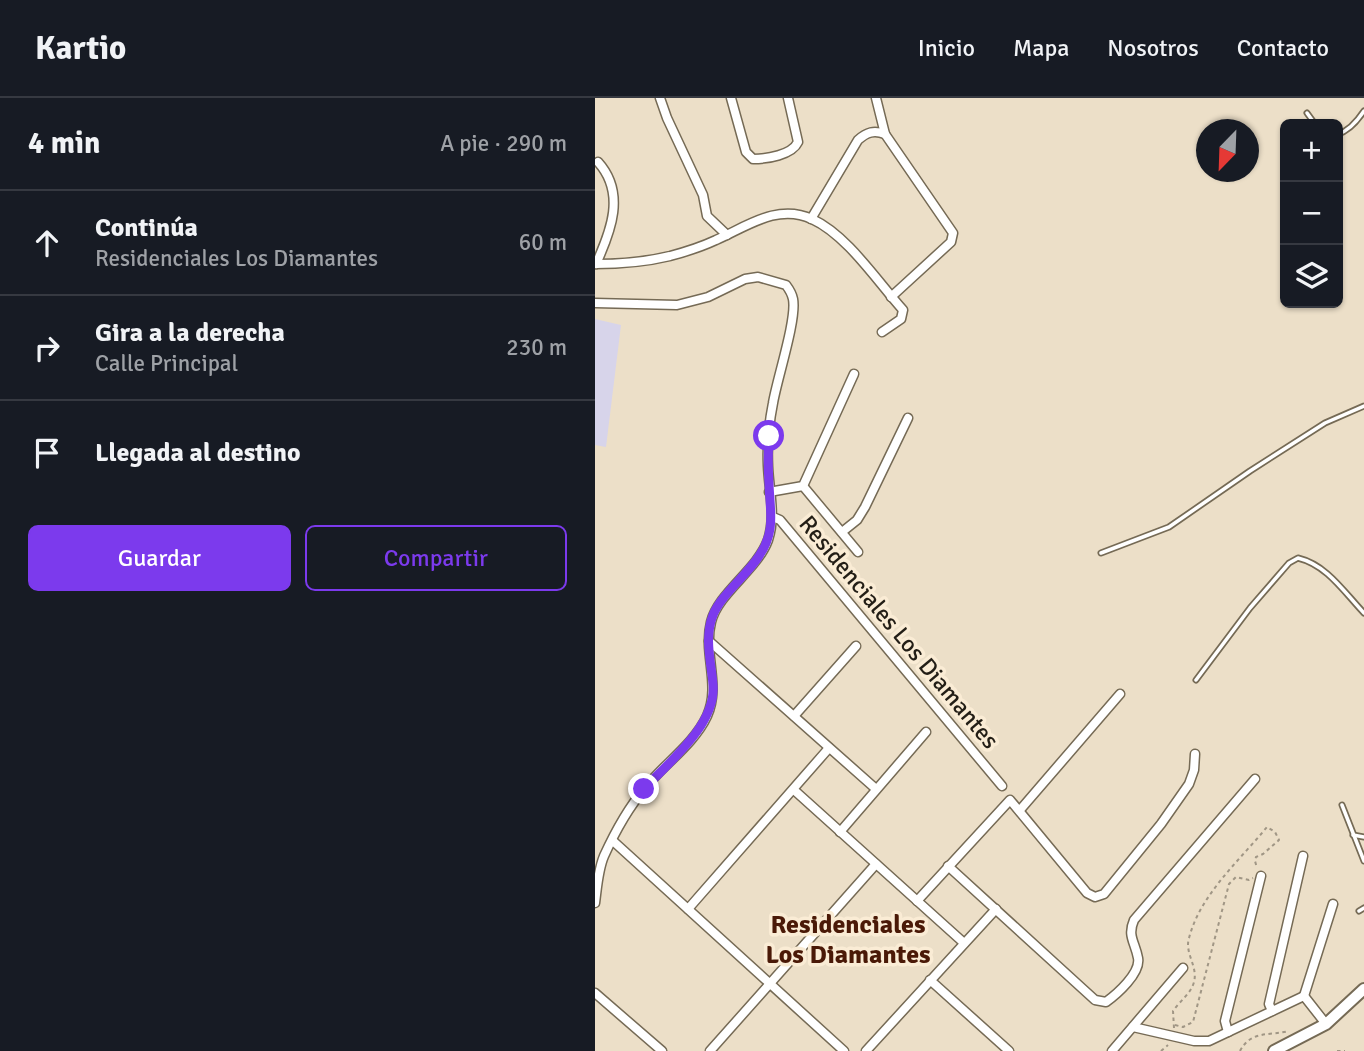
<!DOCTYPE html>
<html lang="es">
<meta charset="utf-8">
<style>
body{margin:0;font-family:Signika,sans-serif;background:#20242c;color:#f1f3f6}
.controls{position:absolute;right:21px;top:21px;display:grid;overflow:hidden;border-radius:10px;box-shadow:0 2px 5px #0004}
.controls button{width:63px;height:63px;display:grid;place-items:center;padding:0;border:0;border-bottom:2px solid #363941;background:#171b24;color:#f1f3f6;font:35px sans-serif}
.compass{position:absolute;left:601px;top:21px;width:63px;height:63px;border-radius:50%;background:#171b24;box-shadow:0 2px 5px #0004;rotate:203deg}
.stop{position:absolute;width:21px;height:21px;margin:-16px;border:5px solid #7c3aed;border-radius:50%;background:#fff}
.stop.end{background:#7c3aed;border-color:#fff;box-shadow:0 2px 7px #0008}
.list{margin:0;padding:0;list-style:none}
h2{display:flex;justify-content:space-between;align-items:center;height:91px;margin:0;padding:0 28px;font-size:30px}
h2 small{font-size:23px;font-weight:400;color:#9ea1a6}
.list li{display:grid;grid-template-columns:46px 1fr auto;gap:21px;align-items:center;box-sizing:border-box;height:105px;padding:0 28px;border-top:2px solid #363941}
.list b{display:block;font-size:26px;white-space:nowrap}
.list p{margin:0;font-size:23px;white-space:nowrap;color:#9ea1a6}
.list em{font-size:23px;font-style:normal;color:#9ea1a6}
.actions{display:flex;gap:14px;padding:21px 28px}
.actions a{flex:1;padding:16px 0;border:2px solid #7c3aed;border-radius:10px;text-align:center;font-size:24px;color:#7c3aed}
.actions .main{background:#7c3aed;color:#fff}
.icon{flex:none;width:38px;height:38px;fill:none;stroke:currentColor;stroke-width:2;stroke-linecap:round;stroke-linejoin:round}
.map{position:relative;flex:none;width:769px;height:953px;overflow:hidden}
header{display:flex;align-items:center;gap:42px;box-sizing:border-box;height:98px;padding:0 35px;background:#171b24;border-bottom:2px solid #363941}
header strong{font-size:33px}
nav{display:flex;gap:38px;margin-inline-start:auto;font-size:24px}
main{display:flex}
aside{flex:1;background:#171b24}
.map>svg:first-child{display:block}
.education{fill:#d7d4ea}
.lines{fill:none;stroke-linecap:round;stroke-linejoin:round}
.lane-casing{stroke:#756a55;stroke-width:7}
.street-casing{stroke:#756a55;stroke-width:11}
.secondary-casing{stroke:#756a55;stroke-width:14}
.path{stroke:#a09685;stroke-width:2;stroke-dasharray:3.5 3.5;stroke-linecap:butt}
.lane{stroke:#fff;stroke-width:3.5}
.street{stroke:#fff;stroke-width:8}
.secondary{stroke:#fff;stroke-width:10}
.route{stroke:#7c3aed;stroke-width:9}
.labels{text-anchor:middle;stroke-width:7;stroke-linejoin:round;paint-order:stroke}
.street-label{font-size:24px;fill:#231e16;stroke:#faecd5}
.neighbourhood-label{font-size:26px;font-weight:bold;fill:#4a1907;stroke:#faecd5}
</style>
<header>
<strong>Kartio</strong>
<nav><a>Inicio</a><a>Mapa</a><a>Nosotros</a><a>Contacto</a></nav>
</header>
<main>
<aside>
<h2>4 min<small>A pie · 290 m</small></h2>
<ul class="list">
<li><svg class="icon" aria-label="ahead" viewBox="0 0 24 24"><path d="M12 20V5M6 11l6-6 6 6"/></svg><div><b>Continúa</b><p>Residenciales Los Diamantes</p></div><em>60 m</em></li>
<li><svg class="icon" aria-label="right" viewBox="0 0 24 24"><path d="M7 20v-9h11M14 6l5 5-5 5"/></svg><div><b>Gira a la derecha</b><p>Calle Principal</p></div><em>230 m</em></li>
<li><svg class="icon" aria-label="arrive" viewBox="0 0 24 24"><path d="M6 21V4h12l-3 4 3 4H6"/></svg><div><b>Llegada al destino</b></div></li>
</ul>
<div class="actions"><a class="main">Guardar</a><a>Compartir</a></div>
</aside>
<div class="map">
<svg width="769" height="953" viewBox="0 0 769 953">
<rect width="100%" height="100%" fill="#ecdfc8"/>
<polygon class="education" points="0,221 26,227 11,349 0,347"/>
<g class="lines">
<g class="lane-casing">
<g id="lane">
<polyline points="712,15 720,26"/>
<path d="M743 36C754 33 763 22 769 13"/>
<polyline points="506,455 574,429 655,373 730,325 769,308"/>
<path d="M601 582 655 510 694 465 703 460C732 467 749 494 769 515"/>
<polyline points="747,707 769,763"/>
<polyline points="758,737 769,739"/>
<polyline points="764,813 769,810"/>
</g>
</g>
<g class="street-casing">
<g id="street">
<polyline points="65,0 72,20 108,97 112,118 132,137"/>
<path d="M136 0 151 54 158 61C172 61 197 57 203 44L193 0"/>
<polyline points="281,0 290,36"/>
<path d="M216 121 263 42C272 34 279 32 290 36L358 135 356 144 296 199"/>
<path d="M0 166C25 166 50 164 75 158 90 154 106 149 121 142 151 129 182 105 217 121 252 137 282 183 308 212L306 221 287 234"/>
<path d="M1 166C16 133 31 95 3 64"/>
<path d="M0 205 82 207 113 199 150 181 163 179 191 187C194 191 197 196 198 201 202 221 182 281 178 305 174 325 172 347 173 368 174 393 181 418 173 442 162 472 123 495 116 524 108 556 126 587 112 618 99 646 69 666 50 690 34 709 19 736 9 758 3 772 2 790 0 805"/>
<polyline points="208,388 263,454"/>
<polyline points="174,394 208,388 259,276"/>
<polyline points="178,419 185,422 407,688"/>
<polyline points="247,434 262,422 270,409 313,320"/>
<polyline points="114,543 281,691"/>
<polyline points="199,618 261,548"/>
<polyline points="199,692 369,845"/>
<polyline points="425,712 525,596"/>
<polyline points="245,734 331,634"/>
<polyline points="18,743 249,953"/>
<path d="M353 768 500 902 511 904C522 896 546 875 543 860 540 844 532 838 539 822L660 681"/>
<polyline points="322,803 415,702 492,795 500,799 509,796 566,726 594,686 599,672 600,656"/>
<polyline points="93,811 234,650"/>
<polyline points="335,882 414,953"/>
<polyline points="0,895 67,953"/>
<polyline points="709,898 738,806"/>
<polyline points="677,913 674,906 708,758"/>
<polyline points="538,929 599,943 614,943 709,898 731,926"/>
<polyline points="633,934 630,923 666,778"/>
<polyline points="115,953 281,766"/>
<polyline points="271,953 401,811"/>
<polyline points="517,953 588,870"/>
</g>
</g>
<g class="secondary-casing">
<polyline id="secondary" points="679,953 731,926 769,891"/>
</g>
<g class="path">
<polyline points="580,927 588,929 598,924 634,786 641,779 654,782 658,780"/>
<path d="M579 930 578 913C584 904 594 897 598 887 605 870 589 856 594 840 605 797 644 763 672 729L680 734 684 742 668 756 661 759 660 763 662 770"/>
<polyline points="566,953 573,947"/>
<path d="M645 953C656 932 674 938 694 933"/>
<polyline points="742,953 750,953"/>
</g>
<use href="#lane" class="lane"/>
<use href="#street" class="street"/>
<use href="#secondary" class="secondary"/>
</g>
<g class="lines">
<path class="route" d="M49 691C74 664 122 626 118 586 116 563 109 540 118 517 126 497 152 477 164 458 181 434 175 413 174 386 173 370 173 354 174 338"/>
</g>
<g class="labels">
<g class="street-label">
<text transform="translate(304 534) rotate(50)" y="8">Residenciales Los Diamantes</text>
</g>
<g class="neighbourhood-label">
<text x="253" y="835">Residenciales<tspan x="253" dy="30">Los Diamantes</tspan></text>
</g>
</g>
</svg>
<div class="controls">
<button>+</button>
<button>−</button>
<button><svg class="icon" aria-label="layers" viewBox="0 0 24 24"><path d="M12 4l9 5-9 5-9-5zM3 14l9 5 9-5"/></svg></button>
</div>
<svg class="compass" viewBox="-18 -18 36 36"><path d="M0-13l5 13h-10z" fill="#e53935"/><path d="M0 13l5-13h-10z" fill="#9ea1a6"/></svg>
<div class="stop" style="left:174px;top:338px"></div>
<div class="stop end" style="left:49px;top:691px"></div>
</div>
</main>
